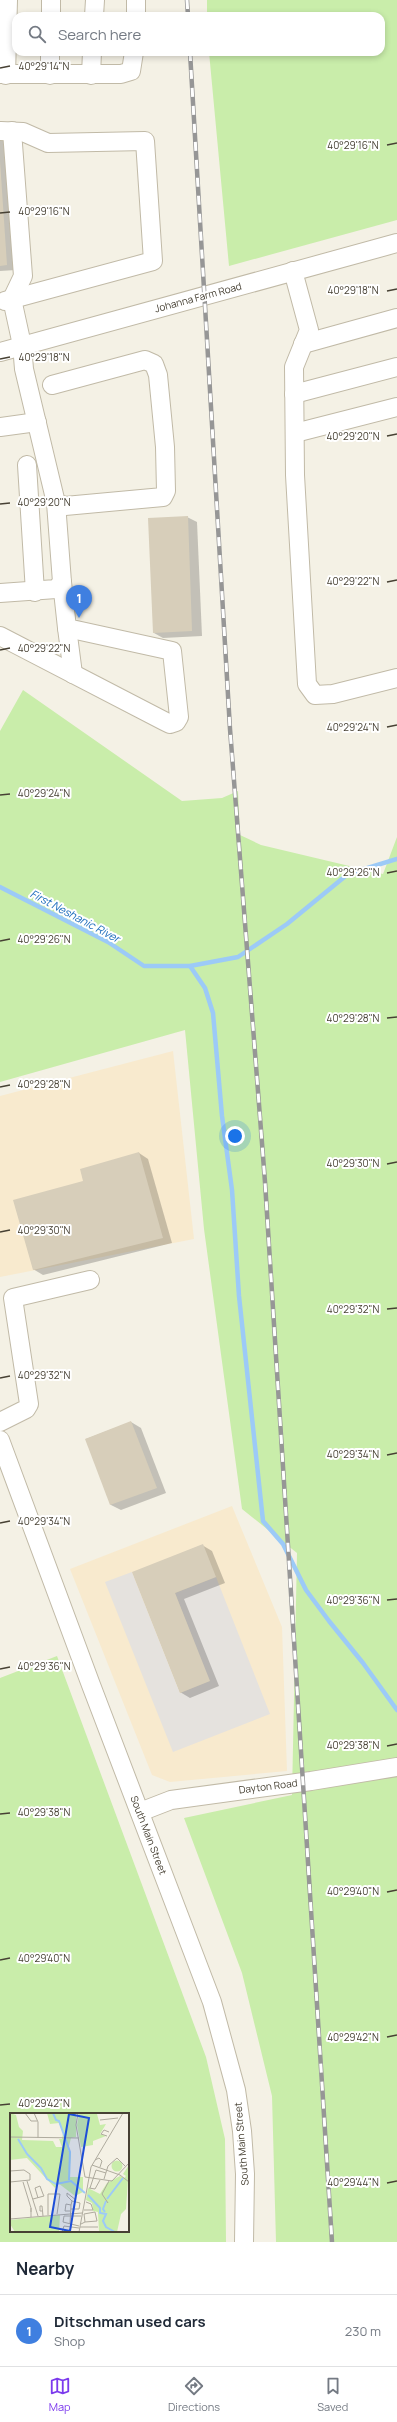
<!DOCTYPE html>
<meta charset="utf-8">
<style>
body{margin:0;font-family:Manrope,sans-serif;background:#f2f2f3;color:#1f2937}
.you{position:absolute;left:235px;top:1136px;width:14px;height:14px;margin:-10px;border:3px solid #fff;border-radius:50%;background:#1a73e8;box-shadow:0 0 0 6px #1a73e833}
.badge{display:grid;place-items:center;width:26px;height:26px;border-radius:50%;background:#7c3aed;color:#fff;font-size:13px;font-weight:700}
.pin{position:absolute;translate:-50% -33px;filter:drop-shadow(0 1px 2px #0008)}
.pin::after{content:'';position:absolute;top:21px;width:14px;height:12px;background:inherit;clip-path:polygon(0 0,100% 0,50% 100%)}
.list{margin:0;padding:0;list-style:none}
h2{display:flex;justify-content:space-between;align-items:center;height:52px;margin:0;padding:0 16px;font-size:17px}
h2 small{font-size:13px;font-weight:400;color:#747a83}
.list li{display:grid;grid-template-columns:26px 1fr auto;gap:12px;align-items:center;box-sizing:border-box;height:72px;padding:0 16px;border-top:1px solid #e0e1e3}
.list b{display:block;font-size:15px;white-space:nowrap}
.list p{margin:0;font-size:13px;white-space:nowrap;color:#747a83}
.list em{font-size:13px;font-style:normal;color:#747a83}
.icon{flex:none;width:22px;height:22px;fill:none;stroke:currentColor;stroke-width:2;stroke-linecap:round;stroke-linejoin:round}
.map{position:relative;flex:none;width:397px;height:2242px;overflow:hidden}
.search{position:absolute;background:#fff;box-shadow:0 2px 6px #0003;left:12px;right:12px;top:12px;height:44px;display:flex;align-items:center;gap:10px;box-sizing:border-box;padding:0 14px;border-radius:12px;color:#747a83;font-size:15px}
.sheet{height:124px;background:#fff}
nav{display:flex;justify-content:space-around;align-items:center;box-sizing:border-box;height:56px;border-top:1px solid #e0e1e3;background:#fff;font-size:11px;color:#747a83}
nav a{display:grid;justify-items:center;gap:2px}
nav .on{color:#7c3aed}
.map>svg:first-child{display:block}
.commercial{fill:#f8eace}
.green{fill:#c9edaa;fill-rule:evenodd}
.parking{fill:#e5e2de}
.shadow{fill:#0003}
.lines{fill:none;stroke-linecap:round;stroke-linejoin:round}
.stream{stroke:#9ccaf7;stroke-width:4.5}
.building{fill:#d7ceba}
.minor-casing{stroke:#c1baa7;stroke-width:20}
.minor{stroke:#fff;stroke-width:18}
.rail-casing{stroke:#969696;stroke-width:4.5}
.rail{stroke:#fff;stroke-width:3;stroke-dasharray:9;stroke-linecap:butt}
.ticks{fill:none;stroke:#474134;stroke-width:1.5}
.labels{text-anchor:middle;stroke-width:4;stroke-linejoin:round;paint-order:stroke}
.street-label{font-size:10px;fill:#474134;stroke:#fff}
.water-label{font-size:11px;font-style:italic;fill:#2370be;stroke:#fff}
.inset-river{fill:none;stroke:#9ccaf7;stroke-width:2}
.inset-road{fill:none;stroke:#afab9e;stroke-width:1}
.view{fill:#1d4ed8;fill-opacity:0.15;stroke:#1d4ed8;stroke-width:2}
.inset-edge{fill:none;stroke:#474134;stroke-width:2}
.ticks-label{font-size:10px;text-anchor:middle;fill:#474134;stroke:#fff;stroke-width:4;stroke-linejoin:round;paint-order:stroke}
</style>
<div class="map">
<svg width="397" height="2242" viewBox="0 0 397 2242">
<rect width="100%" height="100%" fill="#f4f1e5"/>
<g class="commercial">
<polygon points="173,1051 194,1239 0,1277 0,1096"/>
<polygon points="232,1506 282,1627 287,1771 170,1782 152,1775 70,1569"/>
</g>
<g class="green">
<polygon points="207,0 397,0 397,220 229,266 209,52 381,52 381,16 207,16"/>
<polygon points="23,690 182,801 222,798 238,791 240,835 261,845 383,874 397,837 397,2242 276,2242 272,2096 242,1973 184,1818 292,1795 297,1553 242,1509 204,1229 185,1030 0,1082 0,731"/>
<path d="M57 1656 206 2057 225 2139 226 2242H0V1678ZM11 2114H128V2231H11Z"/>
</g>
<polygon class="parking" points="132,1572 180,1693 209,1681 175,1593 216,1577 270,1714 173,1752 105,1582"/>
<g class="shadow">
<polygon points="0,138 9,144 16,270 0,271"/>
<polygon points="187,517 197,522 202,636 163,638 154,633"/>
<polygon points="139,1153 148,1159 172,1243 43,1275 33,1269 85,1182"/>
<polygon points="131,1422 141,1428 166,1493 121,1510 111,1505 86,1439"/>
<polygon points="202,1545 212,1551 225,1583 184,1599 219,1686 190,1698 180,1692 133,1573"/>
</g>
<g class="lines">
<g class="stream">
<polyline points="0,887 108,942 144,966 190,966 238,957 287,924 348,874 397,859"/>
<polyline points="190,966 205,988 213,1013 222,1116 232,1190 239,1296 263,1521 283,1544 306,1590 329,1621 363,1663 397,1710"/>
</g>
</g>
<g class="building">
<polygon points="0,161 7,265 0,266"/>
<polygon points="188,516 192,631 153,633 148,518"/>
<polygon points="139,1152 163,1238 33,1270 13,1200 83,1181 80,1169"/>
<polygon points="131,1421 157,1488 110,1505 85,1439"/>
<polygon points="203,1544 216,1577 175,1593 210,1681 180,1693 132,1572"/>
</g>
<g class="lines">
<g class="minor-casing">
<g id="minor">
<polyline points="51,16 51,0"/>
<polyline points="94,16 95,0"/>
<polyline points="136,16 136,0"/>
<polyline points="0,74 121,74 131,71 134,52"/>
<polyline points="6,75 8,0"/>
<polyline points="50,75 50,52"/>
<polyline points="91,75 92,52"/>
<polyline points="1,131 23,132 48,143 145,141 153,261 5,301"/>
<polyline points="12,131 23,276 12,299 22,345 24,369 56,503 65,506 163,497 166,491 165,447 158,375 154,364 145,360 52,385"/>
<polyline points="293,271 309,330 294,367 295,475 307,684 315,695 333,694 397,678"/>
<polyline points="303,344 397,318"/>
<polyline points="0,352 397,243"/>
<polyline points="294,394 397,367"/>
<polyline points="0,427 37,422"/>
<polyline points="295,433 397,407"/>
<polyline points="27,465 35,592"/>
<polyline points="0,593 56,589 62,582 56,503"/>
<polyline points="67,628 73,674"/>
<polyline points="0,636 164,721 170,724 176,722 179,717 172,651 67,628 62,582"/>
<polyline points="0,1422 26,1409 29,1404 13,1298 90,1280"/>
<polyline points="0,1440 91,1685 212,2002 236,2090 242,2131 245,2174 244,2242"/>
<polyline points="140,1812 171,1800 311,1781 397,1767"/>
</g>
</g>
<use href="#minor" class="minor"/>
<g class="rail-casing">
<g id="rail">
<polyline points="187,0 188,16"/>
<polyline points="190,52 230,729 265,1182 332,2242"/>
</g>
</g>
<use href="#rail" class="rail"/>
</g>
<path class="ticks" d="M0 68 10 66M387 145 397 143M0 213 10 212M387 291 397 289M0 359 10 357M387 436 397 434M0 504 10 503M387 582 397 580M0 650 10 648M387 727 397 725M0 795 10 794M387 873 397 871M0 941 10 939M387 1018 397 1017M0 1087 10 1085M387 1164 397 1162M0 1232 10 1230M387 1309 397 1308M0 1378 10 1376M387 1455 397 1453M0 1523 10 1521M387 1600 397 1599M0 1669 10 1667M387 1746 397 1744M0 1814 10 1813M387 1892 397 1890M0 1960 10 1958M387 2037 397 2035M0 2105 10 2104M387 2183 397 2181"/>
<g class="labels">
<g class="street-label">
<text transform="translate(198 297) rotate(-15)" y="4">Johanna Farm Road</text>
<text transform="translate(268 1786) rotate(-7)" y="4">Dayton Road</text>
<text transform="translate(149 1835) rotate(69)" y="4">South Main Street</text>
<text transform="translate(241 2144) rotate(-95)" y="4">South Main Street</text>
</g>
<g class="water-label">
<text transform="translate(75 916) rotate(28)" y="4">First Neshanic River</text>
</g>
</g>
<g transform="translate(10 2113)">
<rect width="119" height="119" fill="#f4f1e5"/>
<path d="M0 0 6 2 9 14 13 18 12 27 43 28 46 34H52L49 26H52L53 20 49 10 40 11 37 0H66V24L61 25 58 37 61 40 59 64H73V79L65 83 48 70 45 75 17 45 0 47ZM94 0 87 1 90 12 96 11 90 21 96 23 83 28V32L71 34 67 12 69 1ZM101.5 53a5.5 5.5 0 1 1 11 0a5.5 5.5 0 1 1-11 0ZM119 52 116 96 111 101 107 119H89L88 99 83 98 82 90 76 87 78 75 90 81 97 70 110 63 114 65 116 63 113 61ZM50 102 49 119H5L0 111V107Z" fill="#c9edaa"/>
<path class="inset-river" d="M43 0 46 7 49 8 60 39 59 67M8 26 17 41 31 55 37 66 46 71 61 68 75 80M78 82 90 95V100L96 101 93 108 96 114 105 119M97 86 113 65M95 99 93 96 96 88"/>
<path class="inset-road" d="M15 0 21 8H27M24 0 28 9V25M68 0 66 12 75 64 102 68 119 50M90 7 108 5M97 23 91 21 94 17 99 19M0 24 69 25M85 47 89 45 92 48 90 54M82 52 110 62 119 69M0 58 14 57 20 61V67L0 69M94 66 98 53 107 45 115 53M17 68 28 103M13 69 21 95M79 75 85 76 90 67M80 75 86 57 96 60M28 85 25 75 30 73 33 81M23 86 34 83 33 81M62 88 57 83V80L66 87M98 90 92 81 99 68M61 92 62 88 70 90 69 96H61M74 97H83L81 91 76 89M32 98H30V93H32L33 103M21 99V95V104M74 101 85 99 87 108 75 109M38 102V81H50L47 101M0 106 72 100M60 111 61 92 56 91 55 98H60M71 111 75 109 74 101M69 113 53 109 54 103H71M70 114H88M52 119 54 113 69 115M69 119 81 54 113 0"/>
<path class="view" d="M59 1 79 5 60 118 40 114Z"/>
<rect width="119" height="119" class="inset-edge"/>
</g>
<g class="ticks-label">
<text x="44" y="70">40°29'14"N</text>
<text x="353" y="149">40°29'16"N</text>
<text x="44" y="215">40°29'16"N</text>
<text x="353" y="294">40°29'18"N</text>
<text x="44" y="361">40°29'18"N</text>
<text x="353" y="440">40°29'20"N</text>
<text x="44" y="506">40°29'20"N</text>
<text x="353" y="585">40°29'22"N</text>
<text x="44" y="652">40°29'22"N</text>
<text x="353" y="731">40°29'24"N</text>
<text x="44" y="797">40°29'24"N</text>
<text x="353" y="876">40°29'26"N</text>
<text x="44" y="943">40°29'26"N</text>
<text x="353" y="1022">40°29'28"N</text>
<text x="44" y="1088">40°29'28"N</text>
<text x="353" y="1167">40°29'30"N</text>
<text x="44" y="1234">40°29'30"N</text>
<text x="353" y="1313">40°29'32"N</text>
<text x="44" y="1379">40°29'32"N</text>
<text x="353" y="1458">40°29'34"N</text>
<text x="44" y="1525">40°29'34"N</text>
<text x="353" y="1604">40°29'36"N</text>
<text x="44" y="1670">40°29'36"N</text>
<text x="353" y="1749">40°29'38"N</text>
<text x="44" y="1816">40°29'38"N</text>
<text x="353" y="1895">40°29'40"N</text>
<text x="44" y="1962">40°29'40"N</text>
<text x="353" y="2041">40°29'42"N</text>
<text x="44" y="2107">40°29'42"N</text>
<text x="353" y="2186">40°29'44"N</text>
</g>
</svg>
<div class="you"></div>
<div class="pin badge" style="left:79px;top:618px;background:#3f7fe0">1</div>
<div class="search"><svg class="icon" aria-label="search" viewBox="0 0 24 24"><circle cx="10" cy="10" r="6"/><path d="M15 15l6 6"/></svg>Search here</div>
</div>
<section class="sheet">
<h2>Nearby<small></small></h2>
<ul class="list">
<li><span class="badge" style="background:#3f7fe0">1</span><div><b>Ditschman used cars</b><p>Shop</p></div><em>230 m</em></li>
</ul>
</section>
<nav>
<a class="on"><svg class="icon" aria-label="map" viewBox="0 0 24 24"><path d="M3 6l6-2 6 2 6-2v14l-6 2-6-2-6 2zM9 4v14M15 6v14"/></svg>Map</a>
<a><svg class="icon" aria-label="directions" viewBox="0 0 24 24"><path d="M12 3l9 9-9 9-9-9zM9 14v-3h6M13 9l2 2-2 2"/></svg>Directions</a>
<a><svg class="icon" aria-label="saved" viewBox="0 0 24 24"><path d="M7 4h10v16l-5-4-5 4z"/></svg>Saved</a>
</nav>
